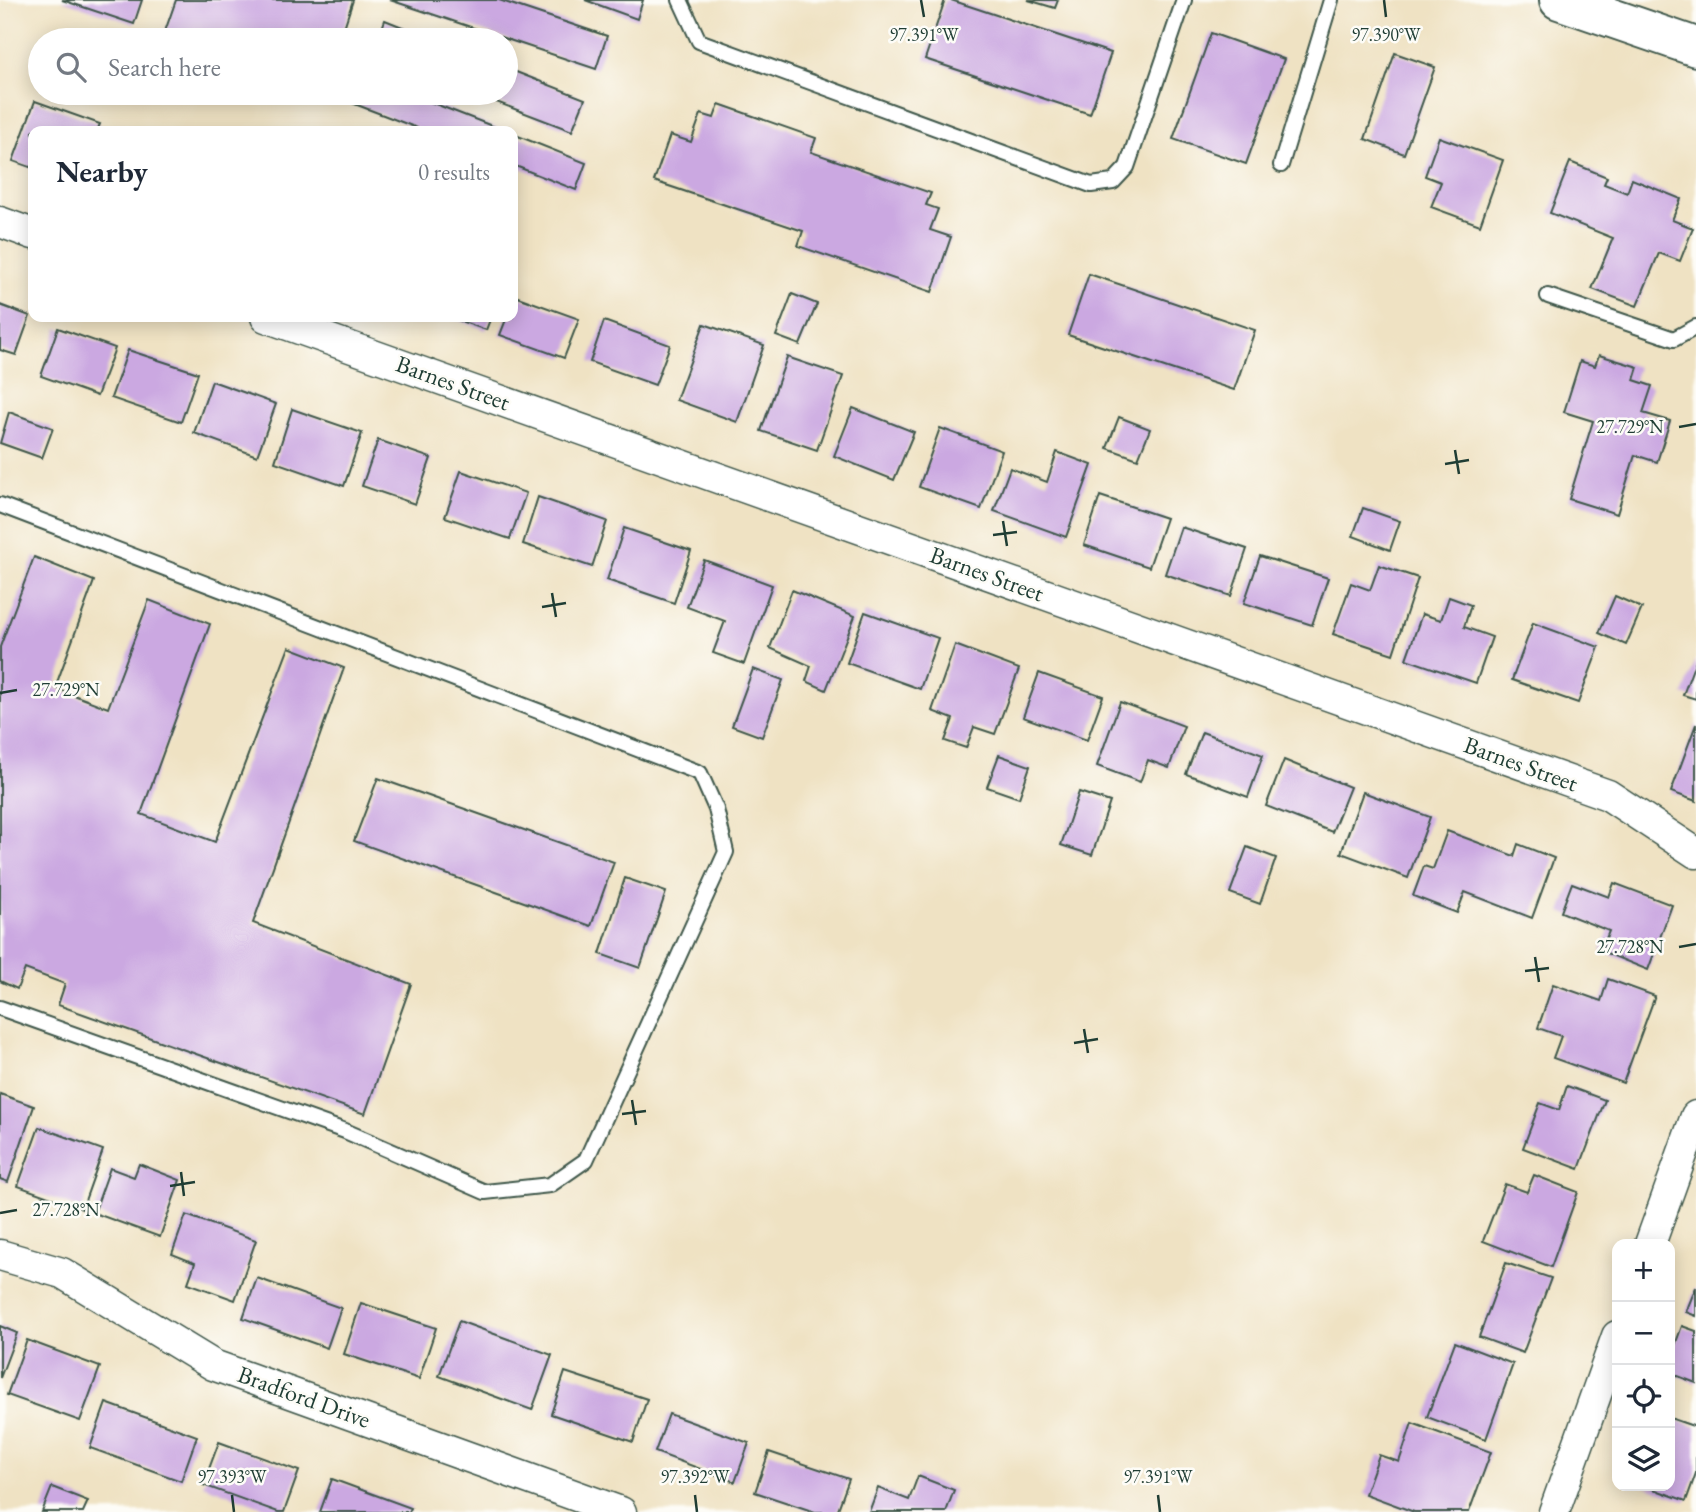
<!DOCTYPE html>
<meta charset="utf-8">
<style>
body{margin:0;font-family:"EB Garamond",serif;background:#f2f2f3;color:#1f2937}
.controls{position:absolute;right:21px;bottom:21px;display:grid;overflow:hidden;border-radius:14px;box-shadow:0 4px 18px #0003}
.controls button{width:63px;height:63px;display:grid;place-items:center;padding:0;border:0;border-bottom:2px solid #e0e1e3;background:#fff;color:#1f2937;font:35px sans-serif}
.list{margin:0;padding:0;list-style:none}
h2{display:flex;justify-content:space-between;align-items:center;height:91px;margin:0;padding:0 28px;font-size:30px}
h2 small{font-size:23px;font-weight:400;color:#747a83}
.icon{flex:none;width:38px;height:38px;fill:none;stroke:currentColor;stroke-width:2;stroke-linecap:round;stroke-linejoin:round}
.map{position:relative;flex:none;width:1696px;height:1512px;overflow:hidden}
.search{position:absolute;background:#fff;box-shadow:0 4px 18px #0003;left:28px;top:28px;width:490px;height:77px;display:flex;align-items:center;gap:18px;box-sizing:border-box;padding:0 24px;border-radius:38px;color:#747a83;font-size:26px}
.panel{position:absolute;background:#fff;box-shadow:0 4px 18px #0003;left:28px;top:126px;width:490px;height:196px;border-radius:14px}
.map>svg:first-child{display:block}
.building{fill:#cba8e1}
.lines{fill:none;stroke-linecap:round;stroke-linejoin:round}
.lane-casing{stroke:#3e5649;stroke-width:18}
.street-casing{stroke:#3e5649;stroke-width:33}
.secondary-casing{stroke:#3e5649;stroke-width:42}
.lane{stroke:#fff;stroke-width:14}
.street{stroke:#fff;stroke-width:30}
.secondary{stroke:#fff;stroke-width:38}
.ticks{fill:none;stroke:#1f3d34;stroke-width:2.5}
.labels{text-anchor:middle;stroke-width:5;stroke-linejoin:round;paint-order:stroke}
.street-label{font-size:24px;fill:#1f3d34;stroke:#fdfcf7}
.ticks-label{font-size:18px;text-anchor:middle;fill:#1f3d34;stroke:#fdfcf7;stroke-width:5;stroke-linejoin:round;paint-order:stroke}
</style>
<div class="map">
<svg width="1696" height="1512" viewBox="0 0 1696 1512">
<rect width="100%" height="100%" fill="#fdfcf7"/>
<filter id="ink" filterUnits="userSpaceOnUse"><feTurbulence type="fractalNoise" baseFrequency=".0143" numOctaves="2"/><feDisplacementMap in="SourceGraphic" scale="14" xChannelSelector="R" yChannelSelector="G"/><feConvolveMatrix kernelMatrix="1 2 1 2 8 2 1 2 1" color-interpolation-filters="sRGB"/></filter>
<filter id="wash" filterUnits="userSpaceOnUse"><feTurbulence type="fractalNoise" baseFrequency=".00686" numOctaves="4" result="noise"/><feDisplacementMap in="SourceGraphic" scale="28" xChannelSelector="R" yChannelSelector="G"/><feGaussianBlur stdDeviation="1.57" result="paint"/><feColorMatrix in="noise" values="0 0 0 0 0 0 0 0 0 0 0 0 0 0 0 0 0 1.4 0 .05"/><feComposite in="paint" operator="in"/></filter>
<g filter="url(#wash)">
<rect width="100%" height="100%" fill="#efe2c3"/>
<g id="blocks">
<g class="building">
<polygon points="62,0 142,0 134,24"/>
<polygon points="176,0 353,0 340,40 162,40"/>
<polygon points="390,0 499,0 607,36 596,69"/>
<polygon points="585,0 643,0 637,19"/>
<polygon points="945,0 951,0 1111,53 1090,114 925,59"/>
<polygon points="1028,0 1058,0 1055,8"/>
<polygon points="385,20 435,40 378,40"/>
<polygon points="1211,33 1284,59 1246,164 1173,139"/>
<polygon points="1395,53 1435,67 1404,154 1365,139"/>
<polygon points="506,68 585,99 572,131 473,93 506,93"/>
<polygon points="326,93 407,93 505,131 425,131"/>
<polygon points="35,101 100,124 97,131 33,131 33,168 13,161"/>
<polygon points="719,104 816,138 811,152 931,193 926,205 938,209 930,230 951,237 932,292 798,246 803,231 654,181 670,135 691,142 701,114 714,118"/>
<polygon points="513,134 586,163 576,190 513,165"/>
<polygon points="1439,137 1503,160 1480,225 1431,207 1441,182 1425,176"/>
<polygon points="1570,162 1607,177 1604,184 1627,193 1632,179 1681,199 1672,220 1693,228 1680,261 1659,253 1637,306 1592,289 1613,238 1550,213"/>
<polygon points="1089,274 1255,330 1234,390 1068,335"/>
<polygon points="792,294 817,304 800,345 776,336"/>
<polygon points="515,296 579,319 564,358 500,335 507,317 513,317"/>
<polygon points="0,305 30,316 16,355 0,350"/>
<polygon points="449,317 491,317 486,330"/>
<polygon points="604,321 670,345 655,385 590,362"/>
<polygon points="704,324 764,345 737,422 676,400"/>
<polygon points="58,328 115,348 97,396 41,376"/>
<polygon points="128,350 198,373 181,422 111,398"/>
<polygon points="1599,355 1638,367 1634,380 1652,386 1643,413 1670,421 1657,462 1635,455 1617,514 1569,499 1593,421 1564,412 1580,361 1595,366"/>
<polygon points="787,357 843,376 817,450 761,431"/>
<polygon points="212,381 276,404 257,456 194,433"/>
<polygon points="853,408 914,432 894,480 834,456"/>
<polygon points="292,409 362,433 344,486 275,462"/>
<polygon points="9,412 53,428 42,458 0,443"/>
<polygon points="1119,417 1150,429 1138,459 1107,448"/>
<polygon points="940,428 1002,451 981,509 919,487"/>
<polygon points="378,440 431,458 415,504 362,486"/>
<polygon points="1057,452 1092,465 1066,537 994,511 1010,468 1047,482"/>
<polygon points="461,471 526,493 510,539 445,517"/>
<polygon points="1100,496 1166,518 1149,567 1084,545"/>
<polygon points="538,497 607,521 592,567 523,544"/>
<polygon points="1363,508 1400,521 1390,550 1353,536"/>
<polygon points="1181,527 1247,549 1231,596 1165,574"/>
<polygon points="624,528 691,551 674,603 607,580"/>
<polygon points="1260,556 1328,578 1312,625 1244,603"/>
<polygon points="34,557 94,581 55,688 108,708 149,600 210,624 141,814 215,842 289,647 344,668 253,923 411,984 365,1114 58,1005 65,984 25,969 17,989 0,981 0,647"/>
<polygon points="704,560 772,585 744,664 713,653 725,621 687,607"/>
<polygon points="1379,565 1418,578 1393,654 1333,634 1351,583 1370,590"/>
<polygon points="792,590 855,616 826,690 806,681 811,666 770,648"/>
<polygon points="1615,596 1642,608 1626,645 1599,633"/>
<polygon points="1449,597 1471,605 1464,627 1492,637 1476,683 1406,659 1422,614 1441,620"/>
<polygon points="865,612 938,638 920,689 847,663"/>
<polygon points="1533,623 1599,647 1578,703 1512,680"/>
<polygon points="955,645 1019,669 995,734 974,727 966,748 945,741 953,719 932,711"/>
<polygon points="1696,660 1696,699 1683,695"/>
<polygon points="753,669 783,680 762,737 732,726"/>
<polygon points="1039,673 1103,696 1087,740 1023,717"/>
<polygon points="1120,702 1184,726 1169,768 1148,760 1140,782 1097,766"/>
<polygon points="1696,724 1696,801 1671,792"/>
<polygon points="1202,732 1263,755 1248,797 1186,774"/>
<polygon points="999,755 1030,766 1019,798 987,787"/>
<polygon points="1284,760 1350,787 1332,832 1266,806"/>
<polygon points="378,778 614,862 591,926 354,841"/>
<polygon points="1079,792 1110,802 1092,855 1061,845"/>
<polygon points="1363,792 1430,817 1408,878 1341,853"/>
<polygon points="1447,831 1514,856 1518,844 1554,858 1532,918 1465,892 1457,913 1413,896 1424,866 1433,869"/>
<polygon points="1247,847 1276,858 1260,904 1230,893"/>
<polygon points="625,878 666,892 640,968 600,954"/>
<polygon points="1572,883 1609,897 1614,883 1672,905 1648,970 1601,951 1609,931 1561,912"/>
<polygon points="1608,979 1655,996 1623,1083 1553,1058 1561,1036 1538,1028 1553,984 1601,1001"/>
<polygon points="1567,1086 1605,1100 1579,1169 1523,1148 1540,1103 1559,1110"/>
<polygon points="0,1094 34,1106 8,1182 0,1179"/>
<polygon points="39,1127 103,1150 82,1209 18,1186"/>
<polygon points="139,1164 180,1180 160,1237 94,1213 110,1168 134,1177"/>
<polygon points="1534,1175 1578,1192 1551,1267 1483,1241 1505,1184 1527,1192"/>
<polygon points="186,1215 256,1240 235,1300 188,1283 195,1263 172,1254"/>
<polygon points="1506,1263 1551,1278 1523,1353 1479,1337"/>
<polygon points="257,1278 341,1308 327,1348 243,1318"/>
<polygon points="1696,1287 1696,1316 1686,1312"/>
<polygon points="361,1303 436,1328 419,1379 344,1354"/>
<polygon points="459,1321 552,1355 532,1410 439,1376"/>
<polygon points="0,1326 17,1333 0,1378"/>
<polygon points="1682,1326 1696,1331 1696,1383 1670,1373 1670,1359"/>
<polygon points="27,1340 100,1367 80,1421 7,1395"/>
<polygon points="1455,1342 1513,1364 1486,1439 1427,1417"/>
<polygon points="565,1372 647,1399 633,1442 551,1414"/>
<polygon points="106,1403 197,1436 181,1481 90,1448"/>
<polygon points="669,1414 749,1443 735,1482 655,1452"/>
<polygon points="1670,1418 1696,1427 1696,1473 1686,1501 1645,1486 1670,1486"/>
<polygon points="1412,1423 1491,1452 1469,1512 1414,1512 1365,1494 1379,1455 1399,1462"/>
<polygon points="219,1442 299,1471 284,1512 278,1512 203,1485"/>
<polygon points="769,1452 849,1479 837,1512 815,1512 755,1492"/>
<polygon points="918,1476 954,1490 946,1512 869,1512 878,1488 909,1500"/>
<polygon points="332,1479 411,1508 409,1512 320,1512"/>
<polygon points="52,1487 88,1501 83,1512 42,1512"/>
</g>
</g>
</g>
<g filter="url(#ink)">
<use href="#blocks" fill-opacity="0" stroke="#3e5649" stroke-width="2"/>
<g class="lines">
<g class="lane-casing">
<g id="lane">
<polyline points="680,0 699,41 1091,185 1113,182 1127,167 1184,0"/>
<polyline points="1281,165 1331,0"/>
<polyline points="1548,296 1674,339 1696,327"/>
<polyline points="0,505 700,773 716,809 726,852 586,1160 550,1185 485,1192 345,1131 0,1008"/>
</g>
</g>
<g class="street-casing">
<g id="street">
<polyline points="0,222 33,234"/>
<polyline points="266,317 1608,795 1696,853"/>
<polyline points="1650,1244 1696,1116"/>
<polyline points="0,1255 62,1273 213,1365 621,1512"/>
<polyline points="1554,1512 1617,1336"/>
</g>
</g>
<g class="secondary-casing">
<polyline id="secondary" points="1559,0 1696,47"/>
</g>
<use href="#lane" class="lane"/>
<use href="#street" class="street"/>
<use href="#secondary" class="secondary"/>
</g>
</g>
<path class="ticks" d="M921 0 924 17M1384 0 1386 17M1679 427 1696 424M1455 450 1459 474M1445 464 1469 460M1003 521 1007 546M993 535 1017 532M552 593 556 617M542 607 566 603M0 693 17 690M1679 947 1696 944M1535 957 1539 982M1525 971 1549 968M1084 1029 1088 1053M1074 1043 1098 1039M632 1100 636 1125M622 1114 646 1111M181 1172 184 1196M170 1186 195 1182M0 1213 17 1210M232 1495 234 1512M695 1495 697 1512M1158 1495 1160 1512"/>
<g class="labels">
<g class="street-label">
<text transform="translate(453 383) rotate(20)" y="8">Barnes Street</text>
<text transform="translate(987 574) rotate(20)" y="8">Barnes Street</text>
<text transform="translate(1521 764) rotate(20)" y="8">Barnes Street</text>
<text transform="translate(304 1397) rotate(20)" y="8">Bradford Drive</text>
</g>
</g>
<g class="ticks-label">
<text x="924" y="41">97.391°W</text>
<text x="1386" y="41">97.390°W</text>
<text x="1630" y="433">27.729°N</text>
<text x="66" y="696">27.729°N</text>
<text x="1630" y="953">27.728°N</text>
<text x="66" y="1216">27.728°N</text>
<text x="232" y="1483">97.393°W</text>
<text x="695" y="1483">97.392°W</text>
<text x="1158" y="1483">97.391°W</text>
</g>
</svg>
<div class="controls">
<button>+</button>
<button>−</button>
<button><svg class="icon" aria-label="locate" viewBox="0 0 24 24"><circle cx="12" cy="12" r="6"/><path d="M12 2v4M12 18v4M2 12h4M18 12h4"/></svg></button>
<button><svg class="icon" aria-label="layers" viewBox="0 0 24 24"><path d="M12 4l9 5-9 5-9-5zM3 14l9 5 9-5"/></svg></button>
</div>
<div class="search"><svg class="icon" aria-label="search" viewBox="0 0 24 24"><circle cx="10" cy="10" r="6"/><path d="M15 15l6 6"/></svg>Search here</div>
<section class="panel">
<h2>Nearby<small>0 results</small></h2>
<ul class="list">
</ul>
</section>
</div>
